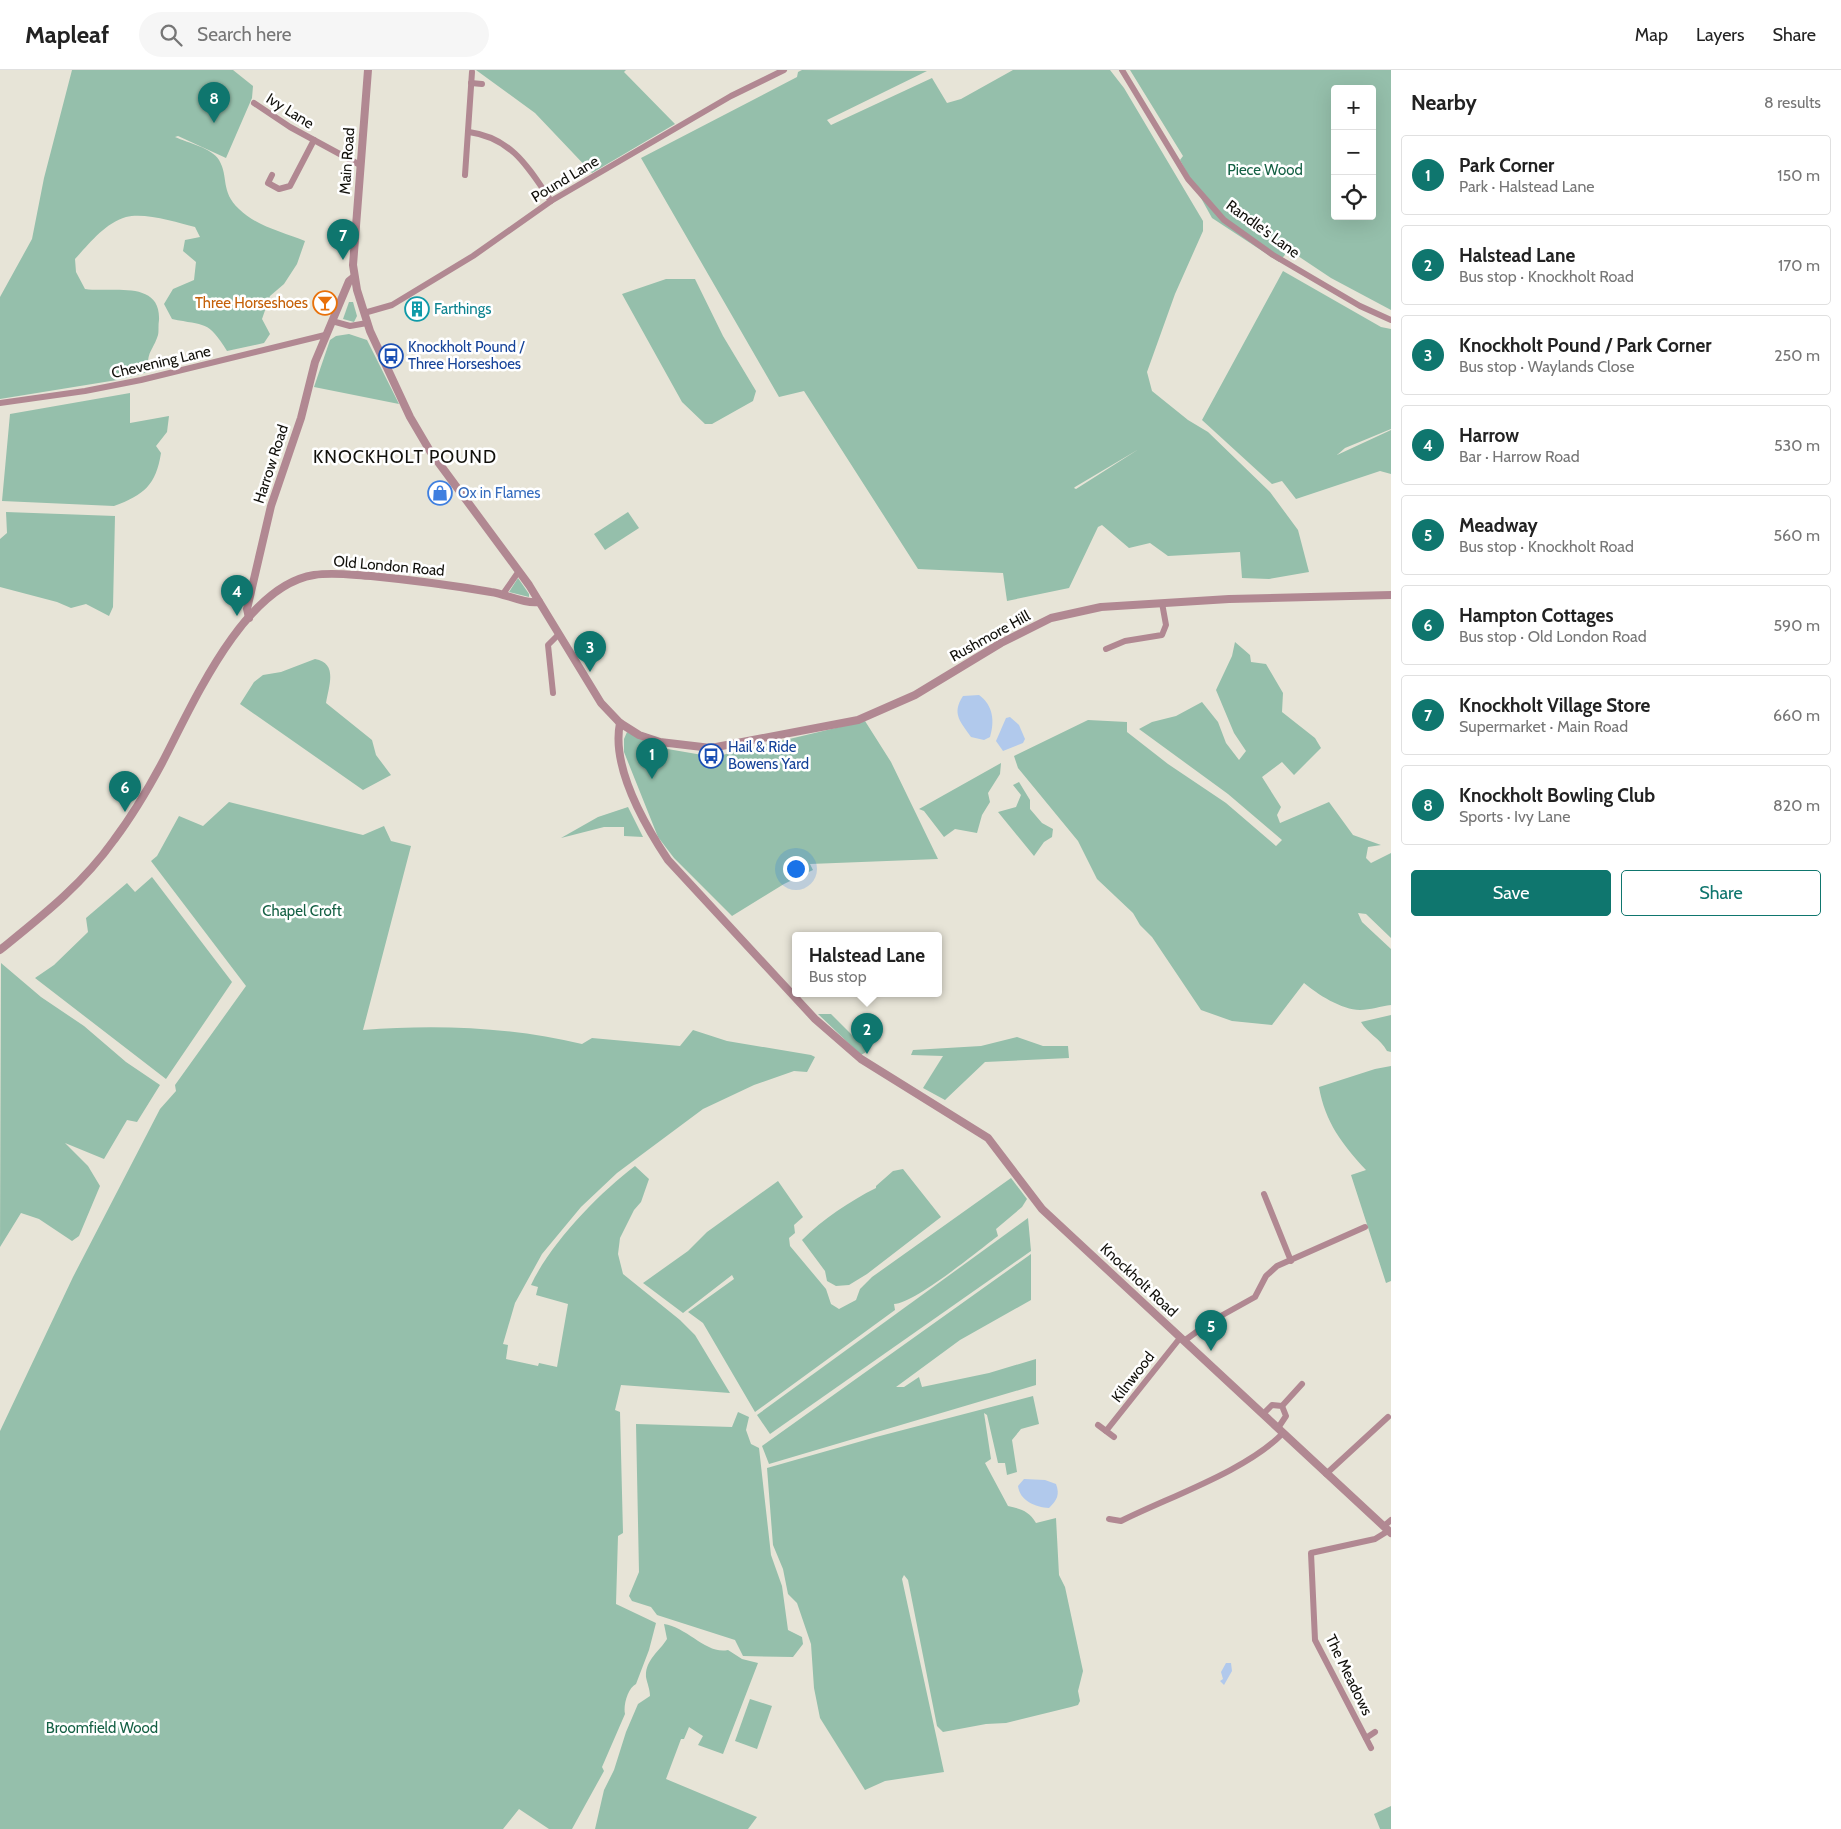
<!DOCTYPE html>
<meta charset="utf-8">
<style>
body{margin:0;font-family:Cabin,sans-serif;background:#f6f6f6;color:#222}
.controls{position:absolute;right:15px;top:15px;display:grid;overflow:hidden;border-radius:5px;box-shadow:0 5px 20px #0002}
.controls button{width:45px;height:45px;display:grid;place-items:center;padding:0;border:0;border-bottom:1px solid #e0e0e0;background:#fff;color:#222;font:25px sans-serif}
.you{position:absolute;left:795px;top:798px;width:18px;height:18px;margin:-12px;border:4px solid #fff;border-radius:50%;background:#1a73e8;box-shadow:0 0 0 8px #1a73e833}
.badge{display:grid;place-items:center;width:32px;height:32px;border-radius:50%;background:#0f766e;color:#fff;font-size:16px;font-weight:700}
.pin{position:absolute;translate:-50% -41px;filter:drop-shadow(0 1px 2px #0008)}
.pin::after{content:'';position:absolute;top:26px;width:18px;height:15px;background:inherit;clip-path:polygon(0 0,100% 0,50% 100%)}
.popup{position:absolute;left:792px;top:862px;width:150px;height:65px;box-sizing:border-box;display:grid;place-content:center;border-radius:5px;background:#fff;filter:drop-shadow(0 1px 4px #0005);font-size:16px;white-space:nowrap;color:#767676}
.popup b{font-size:19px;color:#222}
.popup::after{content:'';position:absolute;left:50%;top:100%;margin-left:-10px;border:10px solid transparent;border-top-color:#fff}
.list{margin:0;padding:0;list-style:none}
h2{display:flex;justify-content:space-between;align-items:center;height:65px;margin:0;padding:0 20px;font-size:21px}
h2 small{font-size:16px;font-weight:400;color:#767676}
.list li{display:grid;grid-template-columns:32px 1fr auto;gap:15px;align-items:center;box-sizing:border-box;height:80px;margin:0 10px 10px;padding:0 10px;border:1px solid #e0e0e0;border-radius:5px}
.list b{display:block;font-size:19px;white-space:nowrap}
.list p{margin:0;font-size:16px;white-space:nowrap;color:#767676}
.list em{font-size:16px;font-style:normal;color:#767676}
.actions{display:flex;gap:10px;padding:15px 20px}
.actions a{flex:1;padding:11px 0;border:1px solid #0f766e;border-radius:5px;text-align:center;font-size:18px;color:#0f766e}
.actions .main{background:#0f766e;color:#fff}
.icon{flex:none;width:28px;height:28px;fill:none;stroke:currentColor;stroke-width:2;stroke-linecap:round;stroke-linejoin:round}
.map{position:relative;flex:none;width:1391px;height:1759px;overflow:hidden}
header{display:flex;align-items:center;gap:30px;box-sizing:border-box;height:70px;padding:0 25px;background:#fff;border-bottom:1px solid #e0e0e0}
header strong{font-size:24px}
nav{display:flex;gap:28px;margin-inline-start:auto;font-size:18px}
.search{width:350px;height:45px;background:#f6f6f6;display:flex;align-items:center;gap:12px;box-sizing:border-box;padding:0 18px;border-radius:28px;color:#767676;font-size:19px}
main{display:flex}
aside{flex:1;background:#fff}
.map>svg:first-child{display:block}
.green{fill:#95bfab;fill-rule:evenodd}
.water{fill:#b1c9ec}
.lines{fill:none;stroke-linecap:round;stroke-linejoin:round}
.minor{stroke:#b18892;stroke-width:6}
.tertiary{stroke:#b18892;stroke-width:8}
.labels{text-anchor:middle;stroke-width:5;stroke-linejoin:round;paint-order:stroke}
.street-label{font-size:15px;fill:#11100b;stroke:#fff}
.park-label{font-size:15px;fill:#156145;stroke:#fff}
.food-label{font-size:15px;fill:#c56008;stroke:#fff;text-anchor:end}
.culture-label{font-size:15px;fill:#0d838f;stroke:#fff;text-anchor:start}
.transit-label{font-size:15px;fill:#164399;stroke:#fff;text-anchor:start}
.shop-label{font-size:15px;fill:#366cbe;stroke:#fff;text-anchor:start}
.quarter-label{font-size:18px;letter-spacing:1px;fill:#11100b;stroke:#fff}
</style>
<header>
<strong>Mapleaf</strong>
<div class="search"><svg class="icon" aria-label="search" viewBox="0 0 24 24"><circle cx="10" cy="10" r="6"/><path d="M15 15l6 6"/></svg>Search here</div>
<nav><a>Map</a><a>Layers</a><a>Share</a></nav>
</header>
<main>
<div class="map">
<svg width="1391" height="1759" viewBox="0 0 1391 1759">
<rect width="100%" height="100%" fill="#e7e4d7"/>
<g class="green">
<path d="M72 0H233L253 16 252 28 226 88 178 66 175 67C188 73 212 78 219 90 229 107 220 121 239 139 256 156 283 162 305 171L297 194 284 214 270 226 262 249 270 264 264 273 227 281C208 250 205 256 172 249L164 234 173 219 194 210 196 192 183 181 185 170 200 167 195 157C177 152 144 142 126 147 105 153 89 174 75 189L76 202 85 219C111 223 161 209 159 250 158 255 159 261 158 265 152 283 147 280 148 302L117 310 0 329V227L32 169 44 108Z"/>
<polygon points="476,0 626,0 624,2 675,54 592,103 535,43"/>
<path d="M802 0 927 1 827 50 831 55 932 8 947 33 961 29 1013 0H1110L1124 18 1203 151V161L1175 224 1147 302 1152 321 1188 350 1208 362 1270 422 1298 460 1309 502 1269 509 1242 508 1240 482 1168 486 1150 473 1129 478 1102 455 1098 457 1069 518 1007 531 1003 503 918 499 804 321 779 327 641 88 797 7 798 2ZM1139 379 1076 419 1074 418 1075 417Z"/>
<path d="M1130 0H1391V240L1331 208 1289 180 1279 192 1212 148 1180 90 1183 86ZM1335 19H1372V146H1335Z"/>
<polygon points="1283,201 1381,257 1391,259 1391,359 1345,378 1337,385 1391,360 1391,404 1380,401 1296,429 1282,411 1272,414 1202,350"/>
<polygon points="666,209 695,209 723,266 756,321 753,331 712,354 705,354 682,332 622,224"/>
<polygon points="349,232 353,232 357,246 354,252 343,249"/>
<polygon points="349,264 367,270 399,334 314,317 330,270 336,266"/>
<path d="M130 323V353L169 346 167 362 156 376 161 383C156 415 144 425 114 436L2 431 10 344Z"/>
<polygon points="6,442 115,446 113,537 109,546 86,534 71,538 57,532 0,517 0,469 7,463"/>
<polygon points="628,442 639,458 605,480 594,464"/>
<polygon points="518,508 529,524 529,527 509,522"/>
<path d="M1235 572 1250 585 1251 592 1266 594 1283 623 1282 642 1315 668 1321 678 1294 705 1282 692 1262 707 1281 737 1277 745 1280 753 1329 732 1353 765 1381 775 1368 777 1366 788 1371 793 1391 783V868L1366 844 1358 843 1362 852 1391 879V935C1381 936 1370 940 1360 940 1342 940 1317 924 1304 913L1272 955 1232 951 1201 940 1152 867 1140 855 1133 843 1097 809 1078 771 1018 698 1014 686 1088 650 1127 652V662L1168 694 1226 733 1276 776 1282 770 1228 724 1139 659 1152 652 1176 646 1202 632 1218 652 1226 673 1239 690 1246 681 1234 663 1216 620 1232 586Z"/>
<path d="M315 589C338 593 329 615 326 633L372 670 376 685 391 705 363 720 240 634 254 612 263 605 281 602Z"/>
<polygon points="865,651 891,692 938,789 810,794 813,800 784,814 732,846 674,788 658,767 624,682 624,669 627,662 656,677 714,687"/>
<polygon points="1001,693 1000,704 988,723 990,732 982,745 977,763 955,759 944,767 924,741 919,739"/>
<polygon points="1019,712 1030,730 1030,739 1042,753 1053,759 1052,767 1044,772 1034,786 998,742 1016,737 1021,725 1013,715"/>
<path d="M229 732 363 765 384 756 391 771 411 776 363 960C436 954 512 957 582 974L592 968 680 976 693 960 727 971 811 985 815 987 807 1002 794 1001 754 1015 703 1039 617 1103 581 1137 542 1184 515 1233 503 1274 508 1275 506 1289 538 1296 539 1293 557 1297 568 1234 536 1225 538 1217 531 1215C550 1174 599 1123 635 1096L649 1109 641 1132 634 1140 620 1168 618 1184 623 1204 680 1250 695 1265 730 1323 621 1315 615 1340 620 1342 623 1463 618 1466 616 1534 656 1553 649 1580 636 1614C628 1618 623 1635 625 1644L602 1697 604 1701 572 1759H549L519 1739 503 1759H0V1361L73 1207 160 1039 176 1021 175 1015 246 916 151 791 157 786 179 746 203 756Z"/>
<polygon points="628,737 643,767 624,766 624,757 604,757 561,768 598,747"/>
<polygon points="152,807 232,912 166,1009 35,908 54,895 88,862 86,848 127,813 135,822"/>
<polygon points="1,893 41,927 84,956 126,992 160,1015 137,1052 127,1050 104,1089 65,1073 88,1096 100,1116 79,1166 72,1171 39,1149 21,1143 0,1177"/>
<polygon points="818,944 831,944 868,981 861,985"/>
<path d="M1391 945V982L1387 981C1380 968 1368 964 1361 952Z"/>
<polygon points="1017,967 1043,976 1068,976 1069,988 985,992 945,1030 923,1018 943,986 911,985 913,980 981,976"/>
<path d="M1391 996V1211L1386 1213 1351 1105 1366 1100C1342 1074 1325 1052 1319 1017L1375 999Z"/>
<path d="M903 1099 941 1147 867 1204 849 1215 836 1216 827 1211 825 1201 802 1170C823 1149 850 1131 876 1118V1116L893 1101Z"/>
<path d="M1011 1108 1027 1129 1022 1137 996 1159 998 1166C979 1180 914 1234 894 1234L895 1240 755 1342 703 1253 688 1242 734 1209 732 1205 683 1243 643 1213 688 1181 707 1162 778 1111 803 1147 794 1155 795 1163 789 1168 790 1176 826 1219 831 1234 839 1239 856 1230 860 1219 872 1207Z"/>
<polygon points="1028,1148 1031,1181 770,1364 757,1345"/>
<polygon points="1031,1184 1031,1230 960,1270 896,1317 904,1317 919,1307 922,1317 989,1303 1036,1289 1036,1315 769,1394 762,1376"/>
<path d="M1033 1326 1039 1354 1021 1359 1012 1370 1017 1402 1007 1405 1005 1393H998L987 1345 984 1343 991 1389 985 1393 1008 1436C1021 1439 1029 1441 1036 1453L1056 1448 1059 1505 1065 1517 1083 1601 1078 1621 1080 1631 1078 1635 1071 1637 1006 1653 986 1654 943 1662 937 1656 908 1510 904 1505 902 1509 944 1702 885 1711 865 1720 820 1648 814 1618 811 1574 797 1533 788 1524 783 1499 773 1475 767 1398 876 1367Z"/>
<polygon points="738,1342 749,1347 746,1360 751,1374 759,1378 771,1485 782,1516 788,1560 802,1567 803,1574 793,1587 743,1586 735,1570 657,1545 651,1537 632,1531 629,1526 639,1502 636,1354 732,1357"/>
<path d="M664 1554C687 1557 707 1585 728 1580L742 1589 758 1593 723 1684 698 1675 703 1666 689 1657 684 1669H681L666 1709 757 1747 748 1759H595L604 1720 614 1700 626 1662 638 1634 650 1626C650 1619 647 1613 646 1607 645 1590 659 1582 667 1569Z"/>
<polygon points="750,1629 772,1636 757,1679 735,1671"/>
<polygon points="1391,1736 1391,1759 1380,1759 1374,1744"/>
</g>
<g class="water">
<path d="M979 625C993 635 995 651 990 667L984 670 971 667C961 652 951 644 963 626Z"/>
<polygon points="1010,647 1019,655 1025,669 1023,673 1003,681 996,671 1006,648"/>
<path d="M1024 1409 1045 1410 1056 1414C1060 1425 1057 1430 1049 1438 1035 1437 1020 1431 1018 1416Z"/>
<polygon points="1226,1593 1231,1593 1232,1601 1224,1615 1220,1611 1223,1609 1221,1602"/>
</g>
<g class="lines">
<g class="minor">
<polyline points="1122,0 1188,109 1224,150 1273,185 1360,236 1391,250"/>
<polyline points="471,13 482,14"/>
<polyline points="254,33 290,57 360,95"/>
<path d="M469 62C512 68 528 97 551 131"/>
<polyline points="272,105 268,113 279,119 290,116 314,70"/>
<polyline points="465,105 472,2"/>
<polyline points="364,243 392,235 473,186 551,131 731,26 784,0"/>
<polyline points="332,251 350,256 367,253"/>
<polyline points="0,333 85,321 141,310 325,265"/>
<polyline points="503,524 519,501"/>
<polyline points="1106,579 1125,571 1162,565 1166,555 1162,533"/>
<polyline points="553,623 548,575 559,564"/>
<polyline points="1264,1124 1291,1191"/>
<polyline points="1184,1271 1210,1252 1255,1227 1266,1206 1277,1196 1365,1157"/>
<polyline points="1282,1336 1302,1314"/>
<polyline points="1263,1344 1272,1335 1282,1336 1286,1346 1278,1358"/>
<polyline points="1098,1355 1114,1367"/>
<polyline points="1106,1361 1180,1268"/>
<polyline points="1326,1404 1388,1347"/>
<path d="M1109 1449 1121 1451C1169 1427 1248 1400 1283 1363"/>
<polyline points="1384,1456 1391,1450"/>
<polyline points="1366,1668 1375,1662"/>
<polyline points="1371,1678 1315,1570 1311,1483 1375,1469 1388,1461"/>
</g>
<g class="tertiary">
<polyline points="368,0 353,195 357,220 370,261 410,347 430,381 529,515 601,633 620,653 639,665 660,672 711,678 858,650 915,625 1001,573 1051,548 1101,537 1229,529 1391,525"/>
<polyline points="249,548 247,539 271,436 301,348 315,292 349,211 354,207"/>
<path d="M620 653C611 697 644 754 668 790L815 949 861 989 988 1068 1042 1139 1391 1463"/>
<path d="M0 880C42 846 82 815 114 770 132 746 148 719 162 693 192 636 243 516 314 505 333 502 352 505 371 506 411 510 451 515 491 522 506 524 524 534 539 532"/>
</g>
</g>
<defs>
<g id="bar-ring" transform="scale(1.25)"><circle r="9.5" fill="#fff" stroke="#e8710a" stroke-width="1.5"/><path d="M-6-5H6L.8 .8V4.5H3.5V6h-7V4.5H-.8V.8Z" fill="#e8710a"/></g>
<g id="building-ring" transform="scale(1.25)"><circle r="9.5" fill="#fff" stroke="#0f9aa8" stroke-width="1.5"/><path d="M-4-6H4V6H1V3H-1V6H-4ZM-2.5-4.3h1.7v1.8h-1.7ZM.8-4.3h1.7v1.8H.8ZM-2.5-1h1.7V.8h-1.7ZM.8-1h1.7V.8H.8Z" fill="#0f9aa8"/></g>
<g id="bus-ring" transform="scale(1.25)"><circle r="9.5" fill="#fff" stroke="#1a4fb4" stroke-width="1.5"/><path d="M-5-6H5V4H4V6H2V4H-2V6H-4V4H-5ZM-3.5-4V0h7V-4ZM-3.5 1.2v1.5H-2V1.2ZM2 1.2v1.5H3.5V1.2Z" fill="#1a4fb4"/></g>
<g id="shop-ring" transform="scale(1.25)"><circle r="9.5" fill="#fff" stroke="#3f7fe0" stroke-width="1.5"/><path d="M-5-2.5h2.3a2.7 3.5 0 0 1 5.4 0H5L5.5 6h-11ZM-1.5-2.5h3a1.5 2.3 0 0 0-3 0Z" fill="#3f7fe0"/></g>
</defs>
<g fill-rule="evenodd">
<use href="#bar-ring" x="325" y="233"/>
<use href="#building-ring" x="417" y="239"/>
<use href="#bus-ring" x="391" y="286"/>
<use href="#shop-ring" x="440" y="423"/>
<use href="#bus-ring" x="711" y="686"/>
</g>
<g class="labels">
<g class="street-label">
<text transform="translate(290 41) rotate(32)" y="5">Ivy Lane</text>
<text transform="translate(347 91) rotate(-86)" y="5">Main Road</text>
<text transform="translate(565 109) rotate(-31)" y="5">Pound Lane</text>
<text transform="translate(1263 159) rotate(36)" y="5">Randle's Lane</text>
<text transform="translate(161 292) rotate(-13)" y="5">Chevening Lane</text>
<text transform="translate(271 394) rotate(-72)" y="5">Harrow Road</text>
<text transform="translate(389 496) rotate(5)" y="5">Old London Road</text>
<text transform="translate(990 566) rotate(-29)" y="5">Rushmore Hill</text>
<text transform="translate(1139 1210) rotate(43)" y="5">Knockholt Road</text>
<text transform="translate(1133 1307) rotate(-52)" y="5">Kilnwood</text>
<text transform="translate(1349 1605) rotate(64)" y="5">The Meadows</text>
</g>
<g class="park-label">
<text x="1265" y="105">Piece Wood</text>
<text x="302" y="846">Chapel Croft</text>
<text x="102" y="1663">Broomfield Wood</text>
</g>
<g class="food-label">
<text x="308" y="238">Three Horseshoes</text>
</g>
<g class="culture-label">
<text x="434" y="244">Farthings</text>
</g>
<g class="transit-label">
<text x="408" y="282">Knockholt Pound /<tspan x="408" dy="17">Three Horseshoes</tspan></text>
<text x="728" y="682">Hail &amp; Ride<tspan x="728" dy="17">Bowens Yard</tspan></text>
</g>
<g class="shop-label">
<text x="458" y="428">Ox in Flames</text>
</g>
<g class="quarter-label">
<text x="405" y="393">KNOCKHOLT POUND</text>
</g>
</g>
</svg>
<div class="controls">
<button>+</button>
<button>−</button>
<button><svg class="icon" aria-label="locate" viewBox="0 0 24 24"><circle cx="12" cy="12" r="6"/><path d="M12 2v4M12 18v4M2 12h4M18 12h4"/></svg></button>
</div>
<div class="you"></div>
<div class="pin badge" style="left:652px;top:709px">1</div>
<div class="pin badge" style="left:867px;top:984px">2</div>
<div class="popup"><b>Halstead Lane</b>Bus stop</div>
<div class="pin badge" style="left:590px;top:602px">3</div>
<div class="pin badge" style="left:237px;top:546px">4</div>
<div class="pin badge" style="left:1211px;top:1281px">5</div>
<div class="pin badge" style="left:125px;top:742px">6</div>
<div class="pin badge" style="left:343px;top:190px">7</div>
<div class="pin badge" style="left:214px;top:53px">8</div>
</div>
<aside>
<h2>Nearby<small>8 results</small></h2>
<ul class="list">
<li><span class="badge">1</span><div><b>Park Corner</b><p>Park · Halstead Lane</p></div><em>150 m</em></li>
<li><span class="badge">2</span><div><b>Halstead Lane</b><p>Bus stop · Knockholt Road</p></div><em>170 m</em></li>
<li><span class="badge">3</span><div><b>Knockholt Pound / Park Corner</b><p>Bus stop · Waylands Close</p></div><em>250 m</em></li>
<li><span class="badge">4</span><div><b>Harrow</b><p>Bar · Harrow Road</p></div><em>530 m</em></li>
<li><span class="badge">5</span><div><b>Meadway</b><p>Bus stop · Knockholt Road</p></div><em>560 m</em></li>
<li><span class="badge">6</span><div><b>Hampton Cottages</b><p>Bus stop · Old London Road</p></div><em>590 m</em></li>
<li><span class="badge">7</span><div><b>Knockholt Village Store</b><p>Supermarket · Main Road</p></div><em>660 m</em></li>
<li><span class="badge">8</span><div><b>Knockholt Bowling Club</b><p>Sports · Ivy Lane</p></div><em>820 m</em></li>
</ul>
<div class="actions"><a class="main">Save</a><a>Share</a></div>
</aside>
</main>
